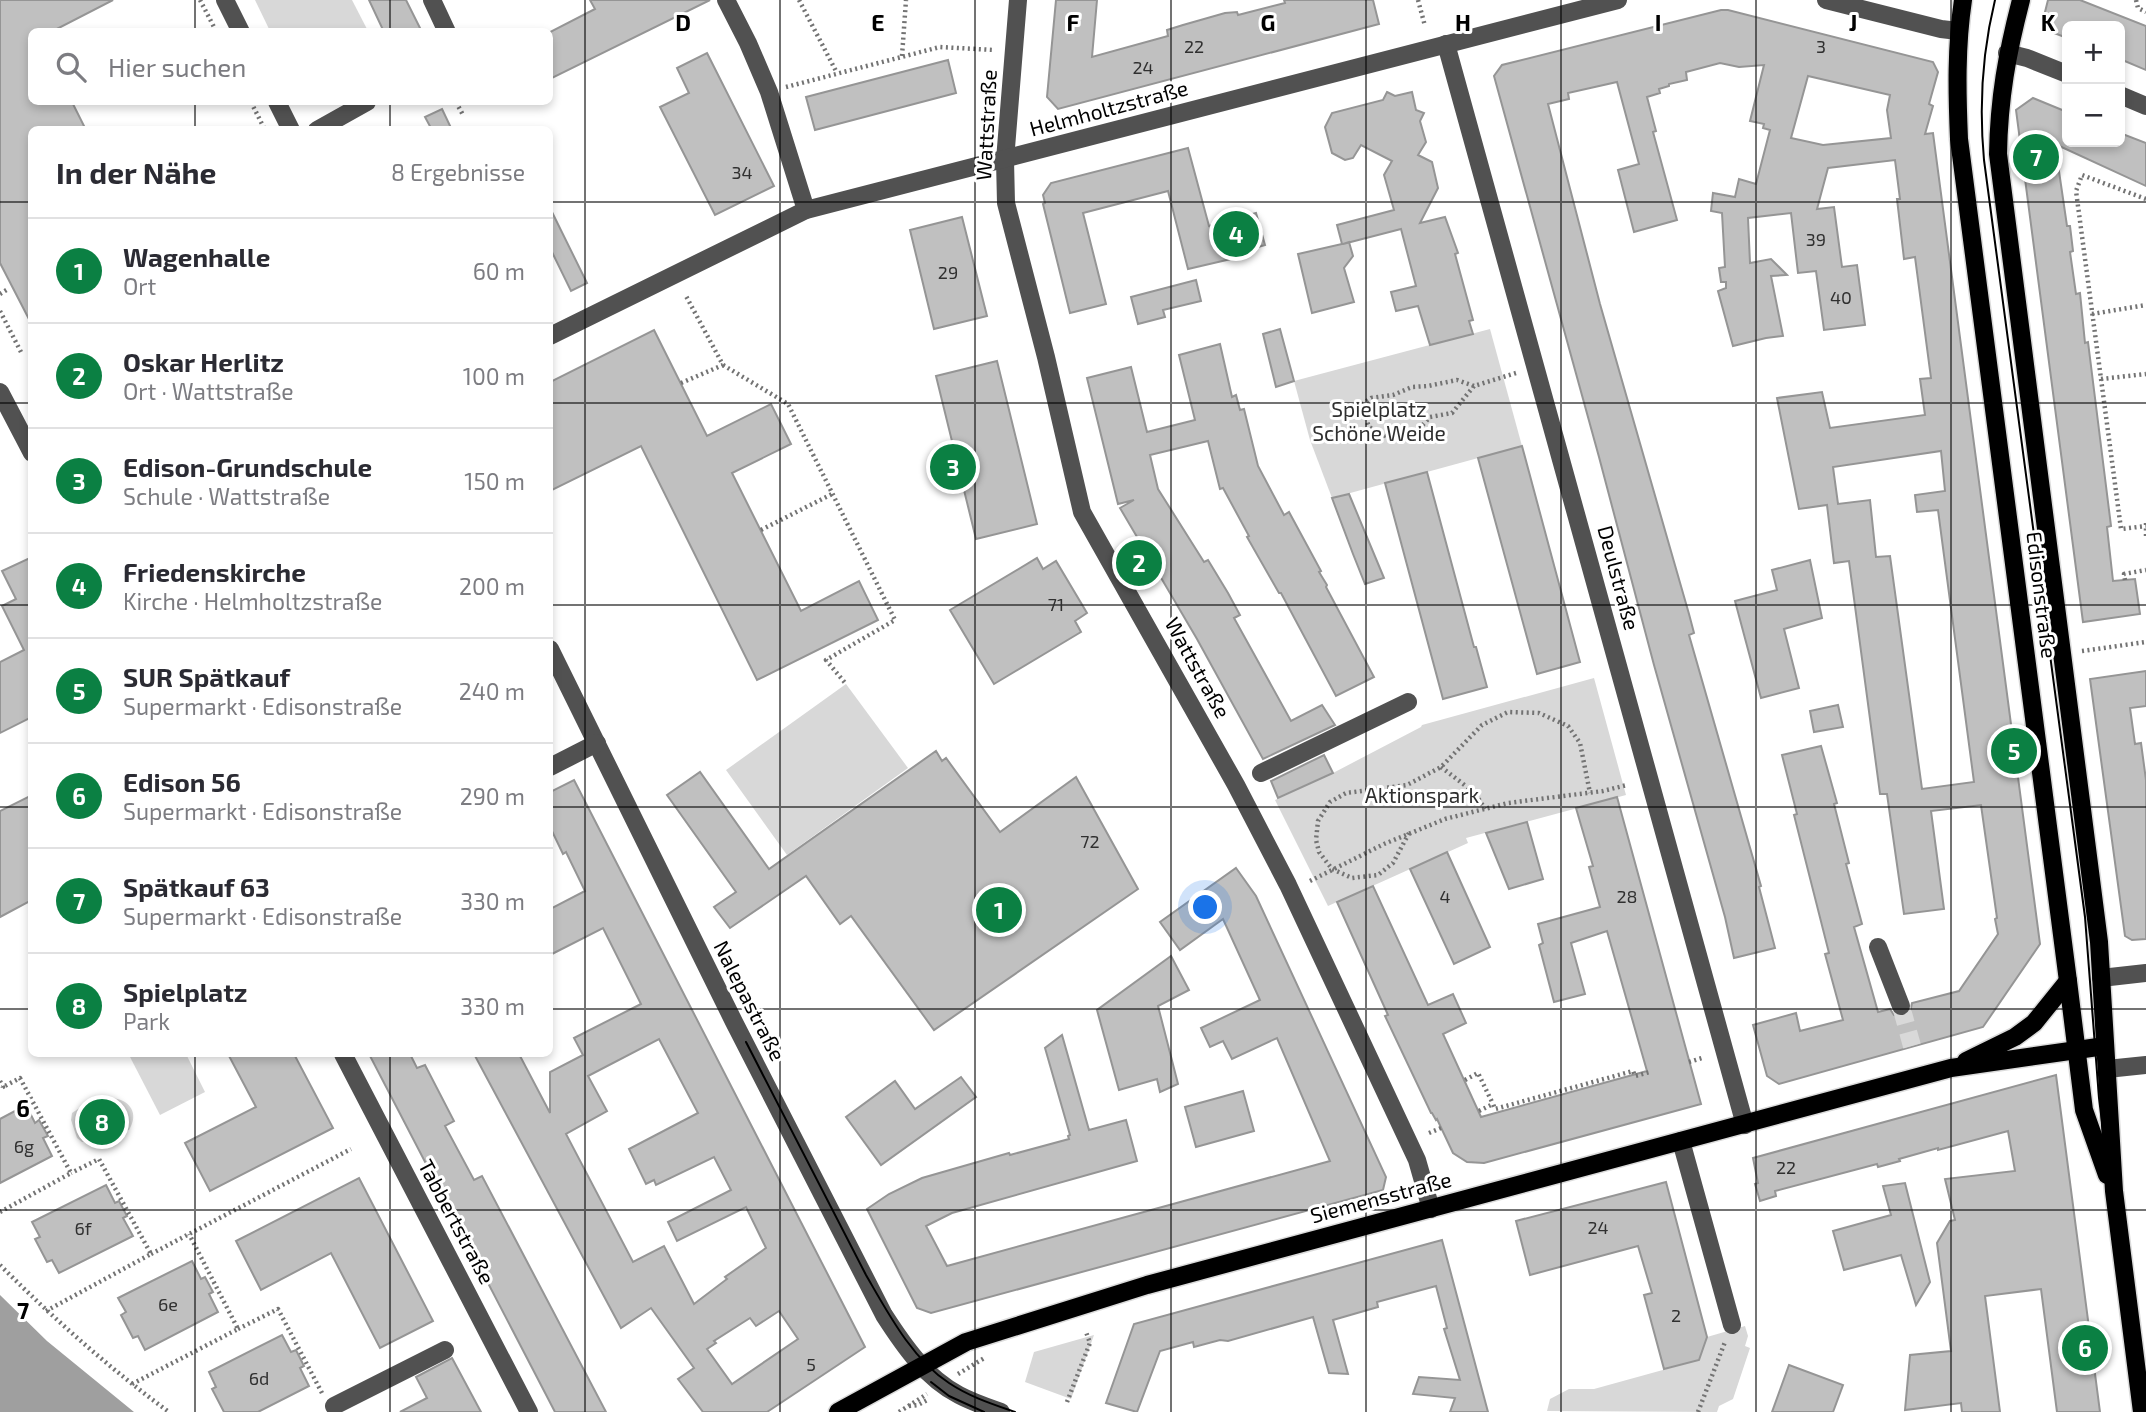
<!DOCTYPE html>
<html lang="de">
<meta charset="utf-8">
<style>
body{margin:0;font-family:"Exo 2",sans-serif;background:#f7f7f7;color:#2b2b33}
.controls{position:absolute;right:21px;top:21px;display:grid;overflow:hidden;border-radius:10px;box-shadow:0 4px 10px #0003}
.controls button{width:63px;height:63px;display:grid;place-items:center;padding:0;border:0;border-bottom:2px solid #e1e1e2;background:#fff;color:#2b2b33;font:35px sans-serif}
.you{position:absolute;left:1206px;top:908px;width:24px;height:24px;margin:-18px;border:5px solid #fff;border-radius:50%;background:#1a73e8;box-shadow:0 0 0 10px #1a73e833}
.badge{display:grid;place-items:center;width:46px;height:46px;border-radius:50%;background:#0b8043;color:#fff;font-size:23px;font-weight:700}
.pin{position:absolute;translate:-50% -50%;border:4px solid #fff;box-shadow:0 2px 7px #0006}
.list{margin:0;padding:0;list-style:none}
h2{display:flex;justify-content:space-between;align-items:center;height:91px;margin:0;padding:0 28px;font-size:30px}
h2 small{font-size:23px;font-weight:400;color:#7c7c81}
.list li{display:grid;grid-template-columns:46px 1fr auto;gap:21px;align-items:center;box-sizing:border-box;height:105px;padding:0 28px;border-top:2px solid #e1e1e2}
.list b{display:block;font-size:26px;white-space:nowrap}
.list p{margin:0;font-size:23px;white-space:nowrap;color:#7c7c81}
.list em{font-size:23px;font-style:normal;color:#7c7c81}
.icon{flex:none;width:38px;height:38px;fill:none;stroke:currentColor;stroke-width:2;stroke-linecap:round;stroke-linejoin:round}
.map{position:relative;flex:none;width:2146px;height:1412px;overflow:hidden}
.search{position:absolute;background:#fff;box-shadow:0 4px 10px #0003;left:28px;top:28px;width:525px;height:77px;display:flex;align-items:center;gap:18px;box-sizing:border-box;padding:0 24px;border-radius:10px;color:#7c7c81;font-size:26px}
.panel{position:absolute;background:#fff;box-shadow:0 4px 10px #0003;left:28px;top:126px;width:525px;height:931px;border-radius:10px}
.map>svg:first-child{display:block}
.green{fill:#d8d8d8}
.water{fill:#9f9f9f}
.building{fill:#c0c0c0;stroke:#959595;stroke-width:2;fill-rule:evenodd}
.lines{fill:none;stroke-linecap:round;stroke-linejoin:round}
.minor-tunnel{stroke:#d9d9d9;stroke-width:18;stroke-dasharray:18 9;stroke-linecap:butt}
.major-casing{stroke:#dbdbdb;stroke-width:21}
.path{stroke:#737373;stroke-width:4.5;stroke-dasharray:2 3.5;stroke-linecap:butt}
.minor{stroke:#515151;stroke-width:18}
.major{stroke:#000;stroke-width:18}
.tram{stroke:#000;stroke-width:2}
.grid{fill:none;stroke:#000;stroke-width:2;stroke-opacity:0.55}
.labels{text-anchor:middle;stroke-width:6;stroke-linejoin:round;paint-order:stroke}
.number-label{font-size:18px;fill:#303030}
.street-label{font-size:21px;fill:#000;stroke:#fff}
.park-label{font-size:21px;fill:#2f2f2f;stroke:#fff}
.grid-label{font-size:23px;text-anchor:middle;font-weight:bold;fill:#000;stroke:#fff;stroke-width:6;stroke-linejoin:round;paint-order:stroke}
</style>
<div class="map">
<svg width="2146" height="1412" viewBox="0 0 2146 1412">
<rect width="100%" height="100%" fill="#fff"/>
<g class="green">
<polygon points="255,0 352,0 368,31 270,31"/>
<polygon points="1490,329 1522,446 1332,498 1310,440 1294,381"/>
<polygon points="1594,678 1626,795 1466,838 1468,843 1328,906 1275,800 1333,773 1421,727 1422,725"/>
<polygon points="846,684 908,768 787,855 726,770"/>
<polygon points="132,1054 186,1054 205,1092 160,1115 129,1055"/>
<path d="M112 1098C131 1100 139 1114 129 1130L107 1134 89 1142H82L77 1138 71 1120 72 1113 78 1109Z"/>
<polygon points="1745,1326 1748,1336 1745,1346 1750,1348 1733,1399 1719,1406 1717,1412 1547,1411 1550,1399 1569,1389 1594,1389 1699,1360 1707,1337"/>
<polygon points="1094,1335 1071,1399 1025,1382 1034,1352"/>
</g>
<polygon class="water" points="0,1295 47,1341 134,1412 0,1412"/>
<g class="building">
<polygon points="0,0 113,0 51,32 32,32 32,102 72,102 86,130 32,130 32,325 0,263"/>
<polygon points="369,0 406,0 422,32 384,32"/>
<polygon points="590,0 710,0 550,79 550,32 595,9"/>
<polygon points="1056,0 1097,0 1092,57 1168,36 1167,30 1183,25 1225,13 1237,12 1238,15 1285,3 1284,0 1373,0 1379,24 1058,109 1047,97"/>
<polygon points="2048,0 2080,0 2146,26 2146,70 2120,59 2120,26 2067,26 2067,38 2041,28"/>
<path d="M1721 10H1728L1933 62 1938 72 1929 104 1933 106 1925 134 1933 133 2040 944 1983 1027 1779 1084 1767 1076 1753 1025 1796 1013 1800 1031 1843 1020 1825 954 1829 953 1794 815 1797 814 1782 755 1821 746 1837 803 1834 804 1849 863 1846 864 1862 924 1854 927 1878 1012 1890 1009 1894 1015 1904 1017 1910 1013 1912 1003 1959 991 1998 934 1995 919 1997 918 1981 805 1931 811 1944 909 1904 914 1887 794H1880L1849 561 1834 563 1827 505 1799 509 1777 398 1822 392 1830 428 1925 415 1920 379 1931 378 1915 257 1904 259 1897 199H1900L1895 160 1828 168 1817 209 1834 207 1842 267 1857 265 1865 325 1824 330 1816 271 1798 273 1791 213 1748 218 1750 263 1771 259 1787 275 1771 276 1783 336 1766 338 1733 346 1718 291 1726 288V282H1721L1719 268 1725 267 1722 213 1711 211 1713 193 1735 197 1739 179 1756 184 1770 130 1763 128 1764 124 1750 121 1764 65 1739 67 1720 63 1686 72 1687 80 1669 84V86L1659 89 1660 93 1647 97 1656 131 1653 132 1677 220 1634 232 1618 170 1639 164 1617 82 1568 93 1569 99 1548 104 1600 304 1689 614 1694 633 1689 635 1761 886 1759 887 1775 948 1734 958 1725 917 1654 665 1599 457 1494 76 1502 65ZM1808 76 1890 95 1887 110 1891 138 1823 145 1791 138ZM1941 451 1945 491 1915 495 1917 512 1938 510 1974 782 1922 789 1890 556 1876 557 1870 500 1838 504 1833 467Z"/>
<polygon points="707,53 774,186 715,215 660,107 689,93 677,68"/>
<polygon points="948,60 956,93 815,130 806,97"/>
<polygon points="1387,92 1395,96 1412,92 1416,110 1424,113 1420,121 1426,142 1418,155 1432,162 1438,188 1420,223 1445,217 1458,253 1455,254 1473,320 1469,321 1473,334 1430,345 1418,306 1396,311 1391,292 1416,286 1401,229 1343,244 1349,242 1353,256 1344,268 1354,302 1312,313 1298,254 1342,244 1337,225 1394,210 1384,175 1392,161 1361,145 1353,158 1345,160 1332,153 1325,127 1332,113 1383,100"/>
<polygon points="2033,98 2067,112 2067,142 2120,142 2120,133 2146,143 2146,186 2055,144 2067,226 2070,226 2073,251 2070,252 2076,294 2080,293 2085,343 2088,342 2111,526 2107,527 2113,581 2135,579 2140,614 2083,622 2016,110"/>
<polygon points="442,109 452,130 432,130 425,117"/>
<polygon points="1188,148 1209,226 1256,213 1265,245 1230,255 1231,259 1188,269 1168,191 1083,213 1106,304 1070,313 1043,204 1045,203 1043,195 1051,183"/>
<polygon points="550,208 587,283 571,291 550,248"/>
<polygon points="962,217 987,316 934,329 910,230"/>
<polygon points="1196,280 1201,301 1163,310 1165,317 1138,324 1131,297"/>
<polygon points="1280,329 1294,381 1276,387 1263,334"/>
<polygon points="654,330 707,436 771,404 791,444 732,473 801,611 859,581 878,620 757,680 641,446 550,491 550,382"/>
<polygon points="1220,344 1232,397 1236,395 1240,410 1244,409 1258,466 1284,515 1289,512 1321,571 1319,572 1327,585 1326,587 1374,677 1336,696 1281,593 1279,593 1247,537 1249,536 1223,488 1220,489 1208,441 1150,455 1158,489 1204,562 1208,560 1228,593 1240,615 1234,618 1291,721 1322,705 1335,725 1263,759 1197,639 1120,508 1134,500 1118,504 1087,378 1131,367 1147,432 1195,420 1179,355"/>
<polygon points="997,361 1037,524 976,539 936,376"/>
<polygon points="1522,446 1580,662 1537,674 1478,458"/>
<polygon points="1427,472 1474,647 1476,647 1487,687 1443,699 1385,483"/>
<polygon points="1349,494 1384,578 1365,584 1353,554 1332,498"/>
<polygon points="32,557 32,717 0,733 0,662 24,650 2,606 16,599 2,571"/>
<polygon points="1037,558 1043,569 1056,561 1087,613 1075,621 1081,632 994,684 950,610"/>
<polygon points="1810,560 1822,618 1784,629 1799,688 1761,698 1735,601 1777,590 1772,570"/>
<polygon points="2146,671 2146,706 2130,708 2135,744 2141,743 2146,780 2146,939 2132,940 2125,936 2090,679"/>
<polygon points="1838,705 1843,727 1814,732 1810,711"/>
<polygon points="936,751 942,761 946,758 1000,832 1076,777 1138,889 934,1030 851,916 840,924 806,876 730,928 714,907 736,892 667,795 700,772 769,869"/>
<polygon points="1324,755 1333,773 1278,798 1271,781"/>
<path d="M574 780 865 1347 767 1412H703L678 1379 694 1368 651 1308 621 1328 474 1054H519L550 1113V1072L583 1055 574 1038 641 1004 603 928 550 955V909L585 891 566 852 563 854 550 827V792ZM659 1039 698 1113 629 1149 646 1184 654 1180 656 1185 714 1157 731 1190 668 1222 677 1241 746 1207 766 1248 725 1277 727 1279 694 1304 664 1246 633 1262 566 1134 607 1111 588 1076ZM779 1311 798 1339 732 1384 707 1349 716 1343 714 1341 750 1318 756 1326Z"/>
<polygon points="32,795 32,900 0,917 0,811"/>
<polygon points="1617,797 1701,1104 1484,1163 1467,1162 1453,1153 1437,1119 1436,1120 1432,1113 1431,1113 1385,1016 1388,1015 1337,902 1373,886 1428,1005 1453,994 1466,1023 1443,1034 1481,1117 1647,1071 1607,931 1571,943 1585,994 1554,1002 1539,945 1543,943 1538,924 1600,907 1589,867 1593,866 1576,808"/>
<polygon points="1527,822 1543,879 1509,889 1486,833"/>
<polygon points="1447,852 1490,947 1454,964 1410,869"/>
<polygon points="1236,868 1256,896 1386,1177 1383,1190 931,1313 917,1308 867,1209 889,1194 922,1178 1009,1153 1010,1155 1069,1139 1068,1136 1070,1135 1045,1048 1062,1035 1089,1130 1126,1120 1137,1161 952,1213 926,1226 947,1266 1330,1161 1277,1038 1232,1059 1223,1041 1210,1047 1201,1028 1260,1000 1223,919 1180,950 1160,922"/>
<polygon points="1171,956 1189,990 1158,1006 1178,1084 1160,1092 1157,1079 1119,1090 1097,1010"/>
<polygon points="228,1054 294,1054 333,1128 210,1191 185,1143 256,1107"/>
<polygon points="369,1054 410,1054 417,1068 425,1065 454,1121 445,1126 474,1180 482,1176 606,1412 555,1412"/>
<polygon points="2056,1075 2100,1412 2057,1412 2041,1289 1985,1296 2000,1412 1962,1412 1961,1403 1905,1410 1910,1355 1951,1351 1937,1243 1950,1221 1955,1220 1945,1179 2015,1171 2008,1131 1938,1150 1938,1148 1899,1159 1900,1161 1878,1167 1877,1164 1775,1191 1776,1196 1760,1201 1755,1184 1758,1183 1753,1158"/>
<polygon points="961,1077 976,1097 881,1165 846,1117 895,1081 915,1109"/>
<polygon points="1243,1091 1254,1131 1196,1147 1185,1107"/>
<polygon points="26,1105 35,1123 39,1120 48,1136 43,1138 52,1156 0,1183 0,1119"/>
<polygon points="359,1178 433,1321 380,1348 331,1253 261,1290 236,1241"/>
<polygon points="1666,1182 1707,1337 1699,1360 1664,1369 1644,1295 1652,1293 1638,1246 1530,1275 1516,1221"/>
<polygon points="1905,1183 1930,1282 1916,1305 1901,1255 1844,1270 1833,1231 1891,1215 1883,1186"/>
<polygon points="106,1185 115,1203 119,1201 127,1216 123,1218 133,1236 59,1273 52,1260 47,1262 35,1239 40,1237 32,1222"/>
<polygon points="1442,1240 1488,1412 1450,1412 1455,1398 1413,1394 1419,1377 1460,1380 1444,1329 1447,1328 1436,1286 1377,1302 1378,1307 1333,1320 1348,1374 1329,1373 1313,1317 1228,1341 1220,1340 1194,1347 1193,1342 1160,1351 1137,1412 1106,1403 1134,1324"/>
<polygon points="192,1261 201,1279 205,1277 213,1292 209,1294 218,1312 145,1350 138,1336 133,1338 121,1315 126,1312 118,1298"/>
<polygon points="282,1335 291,1352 296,1350 304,1366 300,1368 309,1386 258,1412 224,1412 212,1389 216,1387 209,1372"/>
<polygon points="452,1358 481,1412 400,1412 427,1398 416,1377"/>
<polygon points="1789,1365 1843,1385 1833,1412 1772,1412"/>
</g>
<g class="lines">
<polyline class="minor-tunnel" points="1901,1006 1912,1046"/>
<g class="major-casing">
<g id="major">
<path d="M1963 0C1956 47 1957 92 1959 139L2068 981 2084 1110 2107 1175"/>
<path d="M2021 0C2007 54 1999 98 1998 154L2099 942 2114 1191 2142 1412"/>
<polyline points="1966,1061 2015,1037 2034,1023 2068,981"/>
<polyline points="838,1412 966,1342 1147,1285 1951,1068 2105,1046"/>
</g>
</g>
<g class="path">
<polyline points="200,0 214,27"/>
<polyline points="799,0 837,73"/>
<polyline points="1418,0 1425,26"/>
<polyline points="2136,0 2138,8 2146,12"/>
<polyline points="902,56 906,0"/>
<polyline points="786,87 940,47 994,50"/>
<polyline points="251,102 265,130"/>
<polyline points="456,102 463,115"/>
<polyline points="2146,199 2082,175 2076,191 2121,529 2146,526"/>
<polyline points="0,294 8,289"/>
<polyline points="0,311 21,352"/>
<polyline points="2092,314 2146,305"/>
<polyline points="723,365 788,404 895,620 826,660 846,684"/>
<polyline points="2101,379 2146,374"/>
<polyline points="681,383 723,365 686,296"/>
<polyline points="1474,386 1452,413 1430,417 1417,431 1403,439 1391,439 1369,427 1361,405 1371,398 1393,395 1412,387 1428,386 1457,380 1474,386 1516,373"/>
<polyline points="2146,523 2146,536"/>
<polyline points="761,530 832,494"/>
<polyline points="2125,580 2124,574 2146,570"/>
<polyline points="2082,651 2146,642"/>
<polyline points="1441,767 1475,793 1485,809"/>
<polyline points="1409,833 1393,863 1378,875 1352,878 1332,869 1319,852 1316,840 1318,821 1330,802 1346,793 1407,785 1441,767 1482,725 1508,712 1539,713 1568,726 1580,743 1590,793"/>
<polyline points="1310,881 1384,844 1445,819 1508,803 1603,791 1627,785"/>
<polyline points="1689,1062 1702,1058"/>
<polyline points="1465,1080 1478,1073 1493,1104"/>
<polyline points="0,1081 3,1087 0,1089"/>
<polyline points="1479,1111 1493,1104 1495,1109 1633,1071 1635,1076 1650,1072"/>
<polyline points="1429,1133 1441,1128"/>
<polyline points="0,1212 71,1173 20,1078 3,1087"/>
<polyline points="151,1254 351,1149"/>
<path d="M0 1265C53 1318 109 1368 169 1412"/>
<polyline points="46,1311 151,1254 99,1159 71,1173"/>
<polyline points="238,1329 278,1309 322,1393"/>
<polyline points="958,1374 986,1357"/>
<polyline points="132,1384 238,1329 189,1234"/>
<polyline points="1067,1402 1090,1343 1086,1332"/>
<polyline points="909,1406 918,1405 929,1399"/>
<polyline points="899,1412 927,1394"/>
<polyline points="1698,1412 1725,1342"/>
</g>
<g class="minor">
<polyline points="225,0 241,32"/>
<polyline points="432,0 447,32"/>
<polyline points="726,0 748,43 769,92 806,210"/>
<polyline points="1018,0 1005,160 1006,203 1046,357 1082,512 1236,785 1288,885 1417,1160 1431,1209"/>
<polyline points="1826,0 1941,29 1958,31"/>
<polyline points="1446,44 1745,1125"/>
<polyline points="2007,53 2027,58 2067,74"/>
<polyline points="2120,95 2146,106"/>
<polyline points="277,102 291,130"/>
<polyline points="317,130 367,102"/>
<polyline points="550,336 806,210 1618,0"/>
<polyline points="0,392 32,453"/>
<path d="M550 649 734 1022 884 1315C904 1346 926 1378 959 1395 972 1402 987 1407 1001 1412"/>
<polyline points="550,767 597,743"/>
<polyline points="1261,773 1408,702"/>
<polyline points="1878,947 1901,1006"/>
<polyline points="2101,978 2146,973"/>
<polyline points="343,1054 529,1412"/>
<polyline points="2107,1069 2146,1065"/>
<polyline points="1681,1141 1732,1325"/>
<polyline points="334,1406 445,1350"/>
</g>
<use href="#major" class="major"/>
<g class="tram">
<path d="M1995 0C1982 53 1979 106 1984 160L2085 917 2099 1098 2138 1412"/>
<path d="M746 1042 866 1275C888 1313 912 1359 949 1383 970 1397 992 1404 1015 1412"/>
<polyline points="931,1382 949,1396 984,1412"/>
</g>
</g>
<path class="grid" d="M195 0V32M390 0V32M585 0V1412M780 0V1412M975 0V1412M1171 0V1412M1366 0V1412M1561 0V1412M1756 0V1412M1951 0V1412M195 102V130M390 102V130M0 202H32M550 202H2146M0 403H32M550 403H2146M0 605H32M550 605H2146M0 807H32M550 807H2146M0 1009H32M550 1009H2146M195 1054V1412M390 1054V1412M0 1210H2146"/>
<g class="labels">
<g class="number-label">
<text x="1194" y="53">22</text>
<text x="1821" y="53">3</text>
<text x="1143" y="74">24</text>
<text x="742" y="179">34</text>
<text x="1816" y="246">39</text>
<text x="948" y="279">29</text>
<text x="1841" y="304">40</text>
<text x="1056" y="611">71</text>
<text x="1090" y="848">72</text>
<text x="1445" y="903">4</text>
<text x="1627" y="903">28</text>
<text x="24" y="1153">6g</text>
<text x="1786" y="1174">22</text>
<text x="1598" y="1234">24</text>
<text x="83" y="1235">6f</text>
<text x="168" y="1311">6e</text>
<text x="1676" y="1322">2</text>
<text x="811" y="1371">5</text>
<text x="259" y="1385">6d</text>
</g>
<g class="street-label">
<text transform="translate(1109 109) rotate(-15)" y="7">Helmholtzstraße</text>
<text transform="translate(987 125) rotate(-87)" y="7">Wattstraße</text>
<text transform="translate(1618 578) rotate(75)" y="7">Deulstraße</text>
<text transform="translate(2041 595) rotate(83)" y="7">Edisonstraße</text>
<text transform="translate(1197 668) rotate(61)" y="7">Wattstraße</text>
<text transform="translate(749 1001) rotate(63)" y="7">Nalepastraße</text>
<text transform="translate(1381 1198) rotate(-15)" y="7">Siemensstraße</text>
<text transform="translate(456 1222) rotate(62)" y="7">Tabbertstraße</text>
</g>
<g class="park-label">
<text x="1379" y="417">Spielplatz<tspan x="1379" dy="24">Schöne Weide</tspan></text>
<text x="1422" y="803">Aktionspark</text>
</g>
</g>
<g class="grid-label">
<text x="683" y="31">D</text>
<text x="878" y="31">E</text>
<text x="1073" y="31">F</text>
<text x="1268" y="31">G</text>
<text x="1463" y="31">H</text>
<text x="1658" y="31">I</text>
<text x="1853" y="31">J</text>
<text x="2048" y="31">K</text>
<text x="23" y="1117">6</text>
<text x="23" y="1319">7</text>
</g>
</svg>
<div class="controls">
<button>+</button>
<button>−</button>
</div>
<div class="you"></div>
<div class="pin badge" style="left:999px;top:910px">1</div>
<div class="pin badge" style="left:1139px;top:563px">2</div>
<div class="pin badge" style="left:953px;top:467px">3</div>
<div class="pin badge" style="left:1236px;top:234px">4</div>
<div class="pin badge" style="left:2014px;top:751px">5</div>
<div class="pin badge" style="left:2085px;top:1348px">6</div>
<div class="pin badge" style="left:2036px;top:157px">7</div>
<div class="pin badge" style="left:102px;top:1122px">8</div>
<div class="search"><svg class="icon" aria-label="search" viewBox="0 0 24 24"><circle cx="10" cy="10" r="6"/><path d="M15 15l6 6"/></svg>Hier suchen</div>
<section class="panel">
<h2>In der Nähe<small>8 Ergebnisse</small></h2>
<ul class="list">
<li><span class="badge">1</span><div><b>Wagenhalle</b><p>Ort</p></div><em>60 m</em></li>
<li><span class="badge">2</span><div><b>Oskar Herlitz</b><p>Ort · Wattstraße</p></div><em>100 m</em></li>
<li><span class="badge">3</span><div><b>Edison-Grundschule</b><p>Schule · Wattstraße</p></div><em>150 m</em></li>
<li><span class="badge">4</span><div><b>Friedenskirche</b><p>Kirche · Helmholtzstraße</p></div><em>200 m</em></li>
<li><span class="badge">5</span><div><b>SUR Spätkauf</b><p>Supermarkt · Edisonstraße</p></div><em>240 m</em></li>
<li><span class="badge">6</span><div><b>Edison 56</b><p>Supermarkt · Edisonstraße</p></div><em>290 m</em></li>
<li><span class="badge">7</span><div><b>Spätkauf 63</b><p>Supermarkt · Edisonstraße</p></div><em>330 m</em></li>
<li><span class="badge">8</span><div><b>Spielplatz</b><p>Park</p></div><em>330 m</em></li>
</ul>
</section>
</div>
